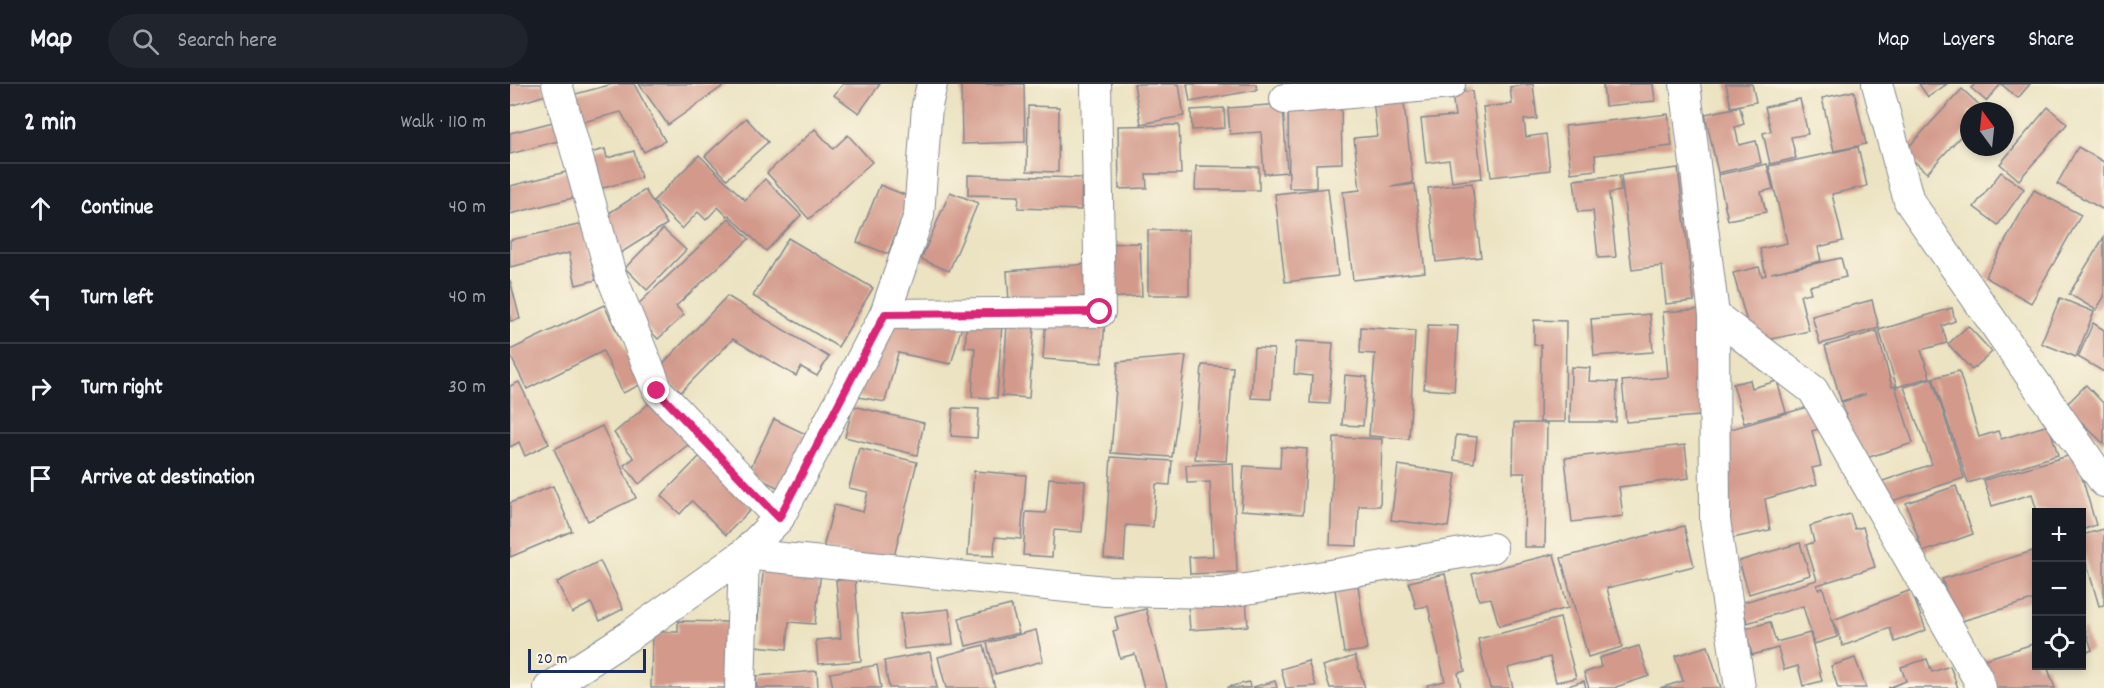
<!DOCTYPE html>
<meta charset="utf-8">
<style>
body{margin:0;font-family:Dekko,sans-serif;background:#20242c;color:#f1f3f6}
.controls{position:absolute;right:18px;bottom:18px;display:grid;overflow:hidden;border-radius:0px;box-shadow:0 3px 9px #0003}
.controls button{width:54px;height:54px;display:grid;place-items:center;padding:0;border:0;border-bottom:2px solid #363941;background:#171b24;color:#f1f3f6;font:30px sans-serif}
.compass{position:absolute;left:1450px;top:18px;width:54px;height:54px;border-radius:50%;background:#171b24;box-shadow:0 3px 9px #0003;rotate:345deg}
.scale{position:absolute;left:18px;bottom:15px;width:118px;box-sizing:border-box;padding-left:6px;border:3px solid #1b2f5e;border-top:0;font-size:16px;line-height:21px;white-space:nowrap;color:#1b2f5e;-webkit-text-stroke:4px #fcf5e5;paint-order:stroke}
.stop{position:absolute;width:18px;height:18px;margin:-14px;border:4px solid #db2777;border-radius:50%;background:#fff}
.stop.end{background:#db2777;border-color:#fff;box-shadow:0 2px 6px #0008}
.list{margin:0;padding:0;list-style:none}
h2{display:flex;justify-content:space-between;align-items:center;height:78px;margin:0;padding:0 24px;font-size:26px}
h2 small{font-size:20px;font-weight:400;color:#9ea1a6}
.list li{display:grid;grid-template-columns:39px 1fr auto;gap:18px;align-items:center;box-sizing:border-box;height:90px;padding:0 24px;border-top:2px solid #363941}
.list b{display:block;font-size:22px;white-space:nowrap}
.list em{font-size:20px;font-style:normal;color:#9ea1a6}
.icon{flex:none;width:33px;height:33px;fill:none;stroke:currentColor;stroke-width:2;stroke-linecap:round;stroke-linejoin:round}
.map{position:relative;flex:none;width:1594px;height:604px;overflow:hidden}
header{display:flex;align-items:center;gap:36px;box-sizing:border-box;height:84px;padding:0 30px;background:#171b24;border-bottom:2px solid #363941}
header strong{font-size:28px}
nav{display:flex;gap:33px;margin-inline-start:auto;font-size:21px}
.search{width:420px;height:54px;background:#20242c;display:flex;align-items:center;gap:15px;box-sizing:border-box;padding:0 21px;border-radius:33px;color:#9ea1a6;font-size:22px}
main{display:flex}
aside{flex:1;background:#171b24}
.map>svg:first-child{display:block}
.building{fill:#d39a8b}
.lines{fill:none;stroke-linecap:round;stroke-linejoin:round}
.street-casing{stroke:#838990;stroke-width:32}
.street{stroke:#fff;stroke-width:30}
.route{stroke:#db2777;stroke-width:8}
</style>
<header>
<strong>Map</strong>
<div class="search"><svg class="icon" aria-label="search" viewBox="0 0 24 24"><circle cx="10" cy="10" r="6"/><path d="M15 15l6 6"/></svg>Search here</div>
<nav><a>Map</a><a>Layers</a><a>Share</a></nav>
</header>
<main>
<aside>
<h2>2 min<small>Walk · 110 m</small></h2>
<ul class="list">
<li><svg class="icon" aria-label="ahead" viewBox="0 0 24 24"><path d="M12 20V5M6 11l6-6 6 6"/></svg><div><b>Continue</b></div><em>40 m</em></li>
<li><svg class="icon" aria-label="left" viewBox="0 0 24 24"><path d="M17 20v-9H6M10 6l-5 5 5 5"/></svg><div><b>Turn left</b></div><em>40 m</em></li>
<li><svg class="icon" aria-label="right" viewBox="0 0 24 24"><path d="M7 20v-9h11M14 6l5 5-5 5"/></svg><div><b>Turn right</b></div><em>30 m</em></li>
<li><svg class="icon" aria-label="arrive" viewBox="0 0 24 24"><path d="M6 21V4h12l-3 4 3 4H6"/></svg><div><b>Arrive at destination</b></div></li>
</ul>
</aside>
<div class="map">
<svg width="1594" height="604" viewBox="0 0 1594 604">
<rect width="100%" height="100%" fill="#fcf5e5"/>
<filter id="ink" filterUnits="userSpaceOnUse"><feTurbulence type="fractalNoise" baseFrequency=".0167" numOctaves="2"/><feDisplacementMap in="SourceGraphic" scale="12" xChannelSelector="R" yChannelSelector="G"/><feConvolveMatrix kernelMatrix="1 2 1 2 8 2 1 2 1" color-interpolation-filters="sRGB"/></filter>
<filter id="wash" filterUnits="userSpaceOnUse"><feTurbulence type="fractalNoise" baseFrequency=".008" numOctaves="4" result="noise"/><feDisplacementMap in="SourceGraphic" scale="24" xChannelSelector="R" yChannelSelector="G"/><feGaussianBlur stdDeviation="1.35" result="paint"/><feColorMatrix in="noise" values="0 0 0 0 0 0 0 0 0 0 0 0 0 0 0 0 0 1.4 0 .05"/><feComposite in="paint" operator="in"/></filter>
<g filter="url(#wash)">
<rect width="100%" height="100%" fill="#ebe3c1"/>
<g id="blocks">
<g class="building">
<polygon points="0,0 33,0 36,11 0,22"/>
<polygon points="103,0 124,0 155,57 134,68 111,28 69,39 62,11"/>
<polygon points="129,0 216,0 158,41"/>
<polygon points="333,0 370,0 349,29 324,11"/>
<polygon points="451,0 514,0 515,58 452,60"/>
<polygon points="624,0 669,0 674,32 631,40"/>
<polygon points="677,0 746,0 747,6 680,18"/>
<polygon points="1023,0 1027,35 1014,36 1016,53 1036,50 1040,86 981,93 973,23 1002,20 1000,3"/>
<polygon points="1093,0 1143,0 1145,17 1095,22"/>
<polygon points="1216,0 1242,0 1246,18 1221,23"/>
<polygon points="1409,0 1437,0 1418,13"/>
<polygon points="1465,0 1491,0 1476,17 1461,4"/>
<polygon points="1491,0 1520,0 1508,14"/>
<polygon points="1452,5 1475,26 1459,27 1459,43 1417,89 1394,68"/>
<polygon points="962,7 972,94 942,98 939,76 916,79 911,35 945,32 942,9"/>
<polygon points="1344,7 1356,60 1324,67 1312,14"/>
<polygon points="893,11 903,99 881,103 905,100 915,188 843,196 833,108 850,106 844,54 867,52 863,15"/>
<polygon points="1290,15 1298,50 1281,53 1286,74 1260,80 1253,49 1261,47 1255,23"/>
<polygon points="831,18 832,79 806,80 806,104 779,104 778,19"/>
<polygon points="773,20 777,88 754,90 751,48 720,50 718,24"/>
<polygon points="518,22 549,23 548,88 517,87"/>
<polygon points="1230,23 1234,40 1225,43 1229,61 1246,57 1251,79 1208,89 1195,30"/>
<polygon points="1538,23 1557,40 1509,96 1490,80"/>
<polygon points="714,24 715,44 682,46 681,26"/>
<polygon points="1158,30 1162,62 1085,71 1086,86 1061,89 1055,42"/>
<polygon points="236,34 258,58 217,95 195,72"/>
<polygon points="47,37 52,56 0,70 0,49"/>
<polygon points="669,41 671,90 636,90 637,104 609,105 608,42"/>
<polygon points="305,45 323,65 338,51 362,78 299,135 257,89"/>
<polygon points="1348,63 1357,102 1322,110 1333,157 1308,163 1311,177 1261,189 1331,174 1336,193 1299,202 1301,209 1290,211 1299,247 1243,259 1223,189 1249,183 1252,192 1256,191 1250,165 1277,159 1259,82"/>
<polygon points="1568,63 1594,78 1594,126 1547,100"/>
<polygon points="95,65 97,74 124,67 131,94 85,106 76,70"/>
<polygon points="189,71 235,116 255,95 291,131 256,167 219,131 217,132 208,123 196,136 188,128 172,145 143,117"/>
<polygon points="1257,80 1263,105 1251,108 1256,128 1218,136 1208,91"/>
<polygon points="686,82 749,83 749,106 685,106"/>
<polygon points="1168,84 1184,217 1156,220 1152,182 1122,186 1111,91"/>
<polygon points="60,87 67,113 0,130 0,102"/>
<polygon points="1491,88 1514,105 1488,141 1464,123"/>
<polygon points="458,91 572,94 571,126 508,124 509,112 458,111"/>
<polygon points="1109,91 1111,107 1099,109 1106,173 1088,174 1083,127 1068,128 1064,96"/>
<polygon points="962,99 971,173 926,178 918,104"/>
<polygon points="370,101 400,113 378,170 347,158"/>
<polygon points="818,104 828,192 775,198 765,110"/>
<polygon points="135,106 157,140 109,170 88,136"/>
<polygon points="1524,106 1571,131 1521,219 1475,193"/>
<polygon points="440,108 468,119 439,187 411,175"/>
<polygon points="219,134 239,155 166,222 174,231 148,255 121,227"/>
<polygon points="73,140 86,196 66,201 59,169 0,183 0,156"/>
<polygon points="153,145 176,166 137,206 115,184"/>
<rect x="638" y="146" width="41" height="65"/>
<polygon points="1594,153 1594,213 1586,226 1559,210"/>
<polygon points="278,154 363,204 328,263 243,212"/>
<polygon points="630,159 632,212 596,214 593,160"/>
<polygon points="577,180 579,212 499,218 497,187"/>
<polygon points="0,196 10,235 0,237"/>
<polygon points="217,212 319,273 307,292 291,283 286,292 223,255 171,308 146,287"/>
<polygon points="1550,214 1584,228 1566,273 1531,259"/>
<polygon points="1362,216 1369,244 1310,260 1302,232"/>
<polygon points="94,221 132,300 113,309 93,267 17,305 0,271 0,266"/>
<polygon points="1442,224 1445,237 1432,242 1437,259 1411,266 1420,293 1387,303 1369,246"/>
<polygon points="1194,225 1202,331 1116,338 1112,297 1158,293 1153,228"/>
<polygon points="1140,230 1143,268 1084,272 1081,235"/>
<polygon points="536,233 595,236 592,279 533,275"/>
<polygon points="381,236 452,242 441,280 388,269 375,318 348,313"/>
<polygon points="1024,236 1056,237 1055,338 1030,338 1031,261 1024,261"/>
<polygon points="457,237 492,239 487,314 462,313 465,264 455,263"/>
<polygon points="1583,239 1594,246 1594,288 1568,273"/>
<polygon points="497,241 524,243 519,314 492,312"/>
<polygon points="918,241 948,242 944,307 914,305"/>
<polygon points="1458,242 1482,268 1462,286 1438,260"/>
<polygon points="851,243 905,247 899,355 859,352 865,270 850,269"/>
<polygon points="1367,247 1382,303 1385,302 1403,359 1350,376 1332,318 1356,310 1331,317 1315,262"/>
<polygon points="786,257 823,259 819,320 800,319 802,292 784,290"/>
<polygon points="744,264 764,265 761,315 741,314"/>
<polygon points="676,272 662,373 601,369 608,278"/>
<polygon points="692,281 723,283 716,377 685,375"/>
<polygon points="1061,283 1080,284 1079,297 1107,298 1106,338 1060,338"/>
<polygon points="1449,287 1469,353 1488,347 1491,355 1539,341 1548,371 1458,399 1423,294"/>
<polygon points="835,291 857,293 853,342 832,341"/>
<polygon points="1422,294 1454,394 1379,418 1373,397 1422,380 1394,303"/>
<polygon points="1240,296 1242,304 1267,297 1276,328 1234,339 1223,300"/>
<polygon points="9,298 39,360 15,372 9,358 0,363 0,302"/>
<polygon points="1576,301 1594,320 1594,360 1555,322"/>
<polygon points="148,312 184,356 129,400 114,381 124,374 104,349"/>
<polygon points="1305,321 1312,344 1302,347 1311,382 1302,384 1307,400 1255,415 1260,446 1218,455 1214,347"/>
<polygon points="343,322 414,339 407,371 335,353"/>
<polygon points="443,324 469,325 467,354 441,352"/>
<polygon points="264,335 300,352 273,406 238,389"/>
<polygon points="1004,339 1037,339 1035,463 1014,463 1015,389 1003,389"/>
<polygon points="92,342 126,414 78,437 44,365"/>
<polygon points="946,351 967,353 964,379 944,376"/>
<polygon points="824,353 872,355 870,422 849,422 847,462 820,461"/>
<polygon points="1175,361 1179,394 1109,403 1113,432 1062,438 1055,374"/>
<polygon points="771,363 797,365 793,430 731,426 734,382 770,384"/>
<polygon points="349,364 407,378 382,481 313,464 324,421 353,428 358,408 339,404"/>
<polygon points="1565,370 1586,441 1572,446 1572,428 1527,428 1522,410 1482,422 1474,396"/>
<polygon points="190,372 243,423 216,451 182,417 170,430 151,412"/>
<polygon points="601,373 662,377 660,401 646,400 643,443 616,441 614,476 594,474"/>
<polygon points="723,379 727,488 680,490 679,473 703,472 700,398 677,399 676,381"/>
<polygon points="888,381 946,390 938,443 881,436"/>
<polygon points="464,387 516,391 511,455 485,453 484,472 458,471"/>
<polygon points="539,394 575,397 572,448 544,446 542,473 513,471 516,428 536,429"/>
<polygon points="43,402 62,447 0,473 0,419"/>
<polygon points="1446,402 1463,450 1413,468 1396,419"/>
<polygon points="1340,430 1345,445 1353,443 1365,483 1307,501 1308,505 1313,504 1327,553 1304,560 1293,522 1237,539 1231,519 1307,496 1296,461 1304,458 1300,442"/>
<polygon points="1174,442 1184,482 1097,504 1112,563 1078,573 1051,474"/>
<polygon points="1594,445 1594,521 1589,522 1572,464 1572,451"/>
<polygon points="1290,459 1300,491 1239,510 1229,477"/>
<polygon points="1526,466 1526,515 1445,539 1432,495"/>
<polygon points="1044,470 1058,524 989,542 981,514 969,516 962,490"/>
<polygon points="90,477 113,525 90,537 81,519 62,529 47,498"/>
<polygon points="254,481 311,487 305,540 279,538 277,565 245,562"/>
<polygon points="935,490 955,587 948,589 951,604 918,604 917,601 935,597 918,522 906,524 899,498"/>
<polygon points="345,495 351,577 308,580 306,556 331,554 326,496"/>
<polygon points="848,501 857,566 834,569 825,505"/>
<polygon points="1401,506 1416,546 1385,558 1380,544 1333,562 1323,536"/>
<polygon points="736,516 738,542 680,546 678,520"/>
<polygon points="501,521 509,549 456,562 449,534"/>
<polygon points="439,525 443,560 394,565 390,530"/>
<polygon points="636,525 657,604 634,604 625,570 610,574 603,547 608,546 605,533"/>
<polygon points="1050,534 1066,594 1046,598 1040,573 998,584 1003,604 980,604 968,555"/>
<polygon points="168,537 219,538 218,604 141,604 142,548 168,548"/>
<polygon points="1260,538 1266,558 1300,549 1312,597 1293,602 1288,582 1274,586 1268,564 1242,571 1235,545"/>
<polygon points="1575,545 1582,566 1572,570 1572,546"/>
<polygon points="526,546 533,577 485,590 477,559"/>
<polygon points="1526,559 1526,582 1537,582 1545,604 1483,604 1472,576"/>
<polygon points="474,561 485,604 436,604 428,573"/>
<polygon points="1129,562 1139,592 1106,603 1106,604 1079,604 1074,589 1091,583 1089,574"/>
<polygon points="1198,562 1211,604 1150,604 1173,597 1165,572"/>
<polygon points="420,568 427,604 379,604 374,577"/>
<polygon points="845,572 855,604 820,604 813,582"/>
<polygon points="1345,574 1356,604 1328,604 1321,582"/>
<polygon points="1417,575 1422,588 1440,582 1448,604 1378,604 1396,597 1391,583"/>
<polygon points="798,577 806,602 776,604 771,585"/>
<polygon points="367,581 371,604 323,604 320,589"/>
<polygon points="307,587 308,604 247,604 246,592"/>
<polygon points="765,597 767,604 743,604 743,603"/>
<polygon points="1074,597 1076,604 1054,604 1054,603"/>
<polygon points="739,598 740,604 718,604 718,603"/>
</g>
</g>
</g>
<g filter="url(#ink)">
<use href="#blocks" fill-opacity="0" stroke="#838990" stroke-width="1.5"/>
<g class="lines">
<g class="street-casing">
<g id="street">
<polyline points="47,0 101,191 148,307 269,434"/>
<polyline points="1175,0 1204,231 1205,436 1230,604"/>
<polyline points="1367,0 1399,117 1594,398"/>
<polyline points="775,15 940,0"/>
<polyline points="375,230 590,228 586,0"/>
<polyline points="1204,231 1303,306 1467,593 1471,604"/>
<polyline points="234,470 596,507 712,509 982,464"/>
<polyline points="39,604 119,552 234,470 269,434 375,230 409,131 417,22 422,0"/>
<polyline points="230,604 234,470"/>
</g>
</g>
<use href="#street" class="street"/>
</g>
</g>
<g class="lines" filter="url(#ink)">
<polyline class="route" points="147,307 269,434 375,230 590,228"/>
</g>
</svg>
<div class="controls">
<button>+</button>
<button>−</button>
<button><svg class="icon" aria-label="locate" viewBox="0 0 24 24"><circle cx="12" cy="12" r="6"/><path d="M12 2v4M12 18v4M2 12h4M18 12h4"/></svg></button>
</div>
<svg class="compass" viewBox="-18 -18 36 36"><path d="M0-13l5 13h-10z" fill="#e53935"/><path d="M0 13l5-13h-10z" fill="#9ea1a6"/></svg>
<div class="scale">20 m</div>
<div class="stop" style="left:590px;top:228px"></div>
<div class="stop end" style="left:147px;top:307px"></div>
</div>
</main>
